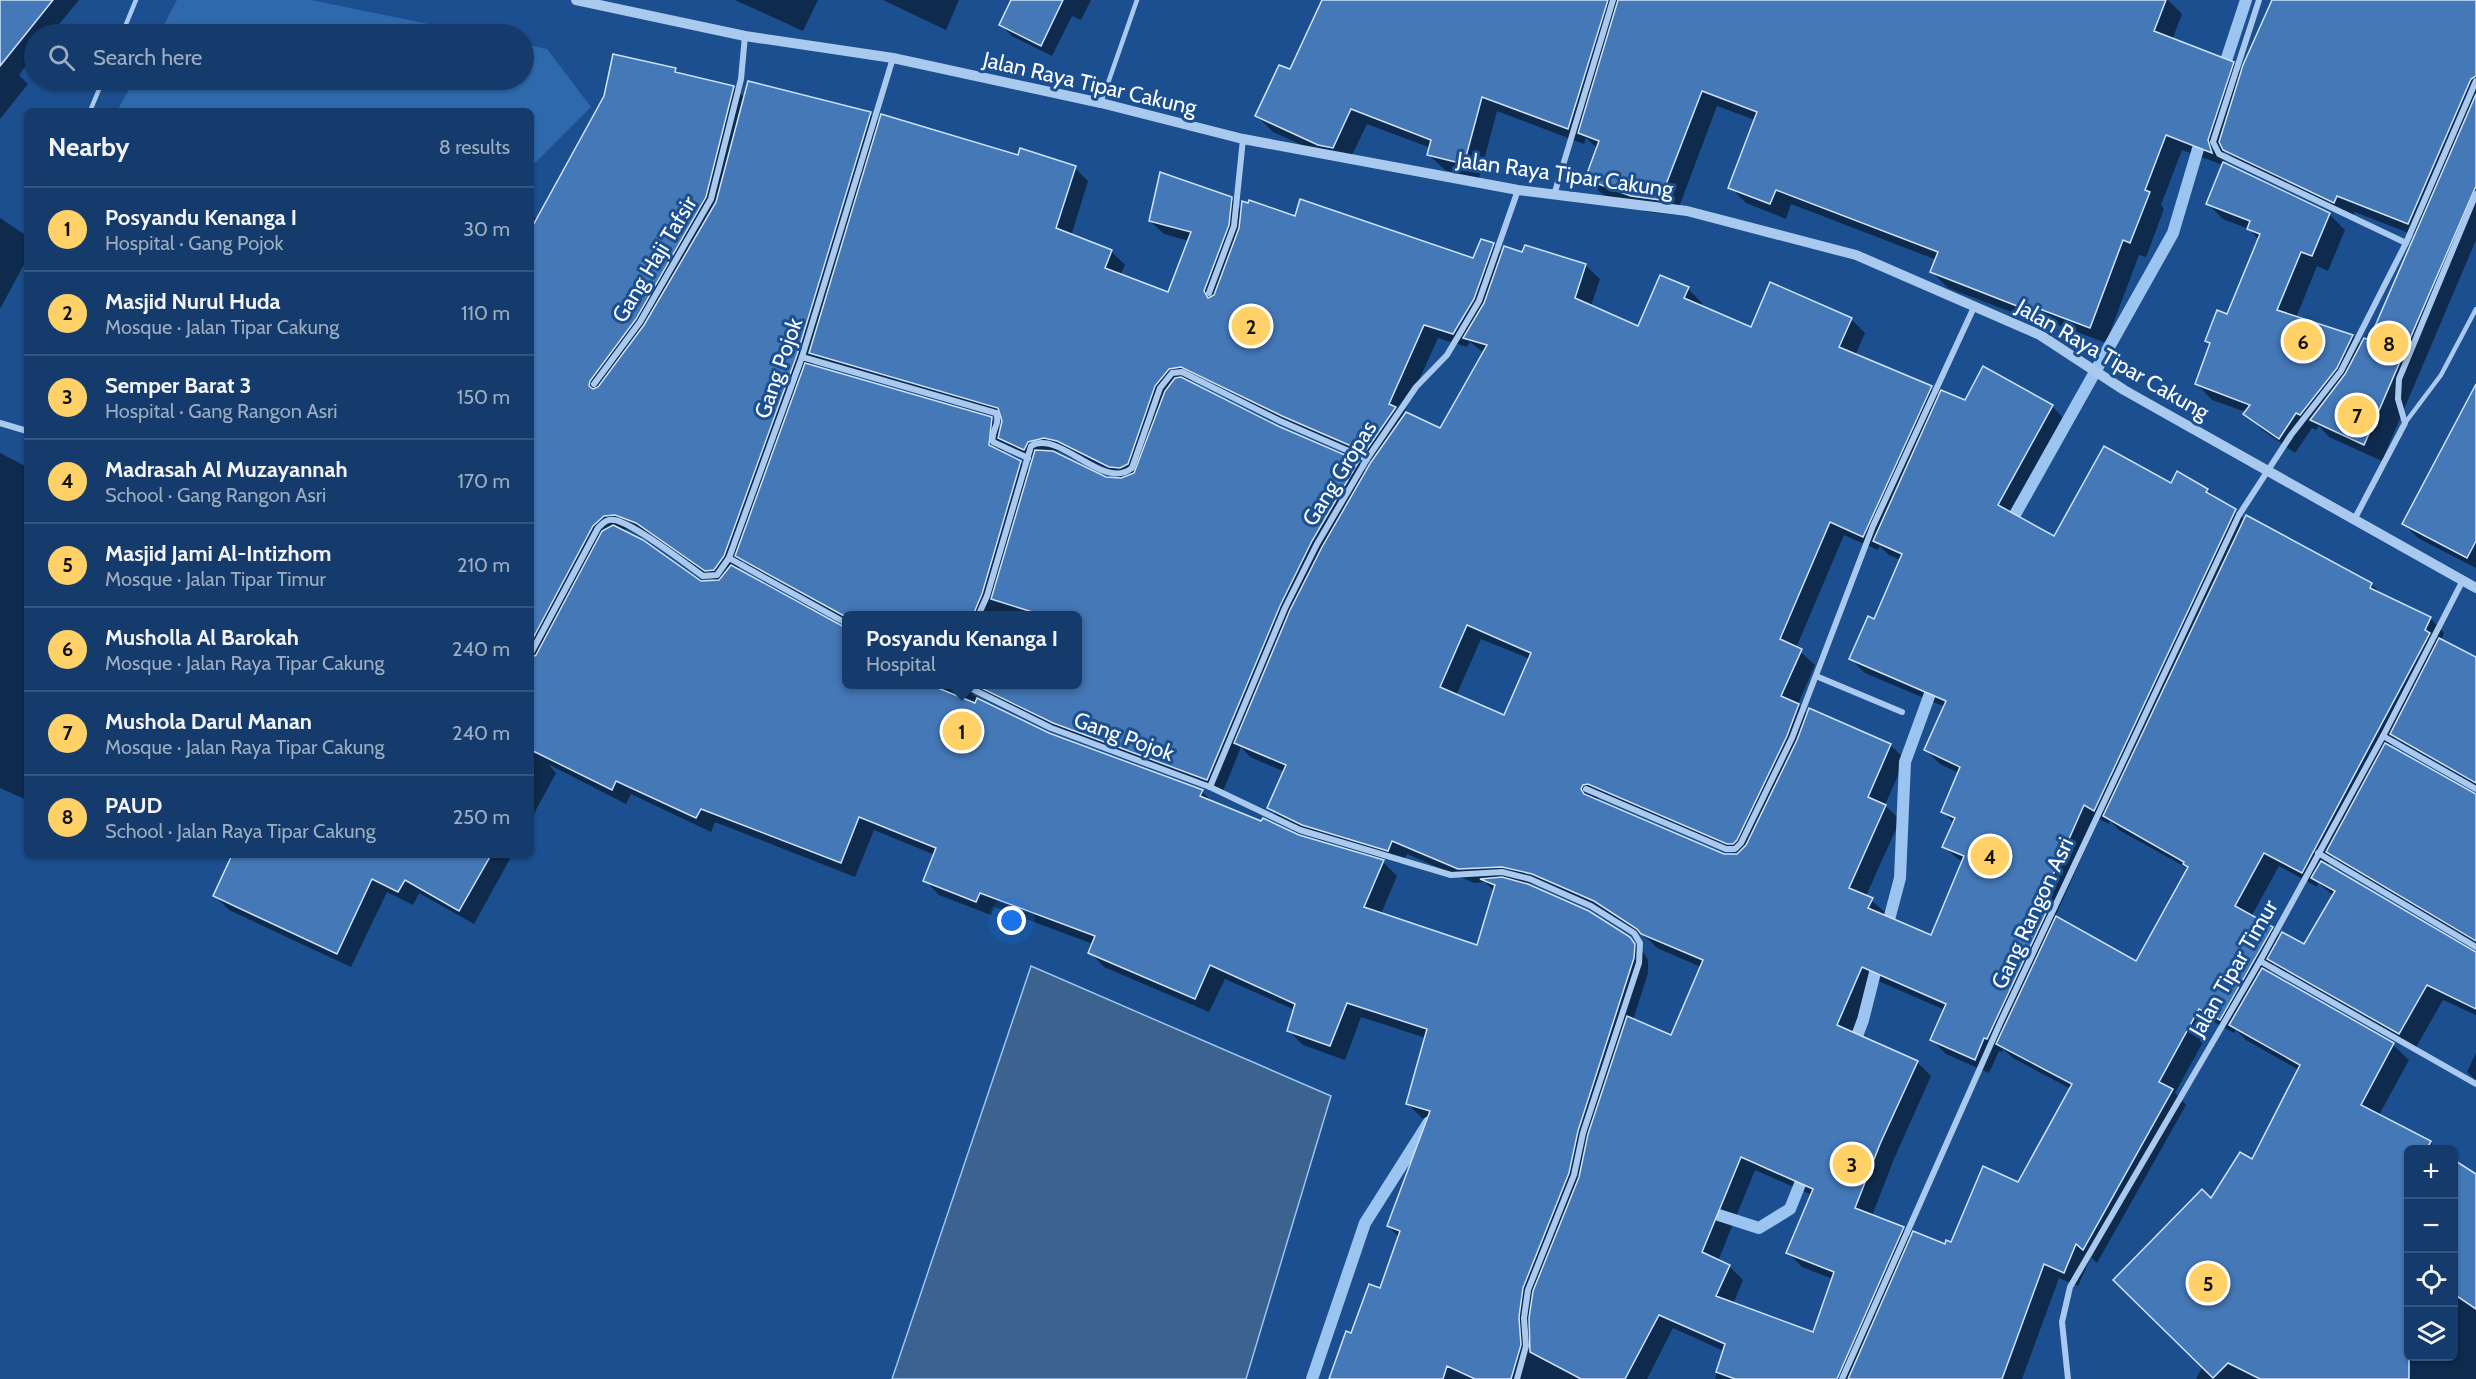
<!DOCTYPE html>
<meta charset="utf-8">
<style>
body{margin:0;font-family:Cabin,sans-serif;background:#214673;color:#f1f3f6}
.controls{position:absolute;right:18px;bottom:18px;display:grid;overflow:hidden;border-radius:9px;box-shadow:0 2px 4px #0004}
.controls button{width:54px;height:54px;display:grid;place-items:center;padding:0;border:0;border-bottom:2px solid #33557e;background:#143b6b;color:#f1f3f6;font:30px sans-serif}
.you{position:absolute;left:1012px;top:921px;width:21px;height:21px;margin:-15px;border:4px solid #fff;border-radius:50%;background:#1a73e8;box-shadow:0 0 0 9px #1a73e833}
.badge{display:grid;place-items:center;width:39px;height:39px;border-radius:50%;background:#ffd166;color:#111;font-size:20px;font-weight:700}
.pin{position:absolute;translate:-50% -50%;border:3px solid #fff;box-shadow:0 2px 6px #0006}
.popup{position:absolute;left:842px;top:611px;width:240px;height:78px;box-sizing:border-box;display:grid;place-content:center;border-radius:9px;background:#143b6b;filter:drop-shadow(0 2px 4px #0005);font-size:20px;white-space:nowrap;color:#9dadc1}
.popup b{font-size:22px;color:#f1f3f6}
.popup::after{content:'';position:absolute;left:50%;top:100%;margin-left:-12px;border:12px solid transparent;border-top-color:#143b6b}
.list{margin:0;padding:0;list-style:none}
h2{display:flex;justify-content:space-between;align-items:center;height:78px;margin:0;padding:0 24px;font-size:26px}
h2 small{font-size:20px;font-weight:400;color:#9dadc1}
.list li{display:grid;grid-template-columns:39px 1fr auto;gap:18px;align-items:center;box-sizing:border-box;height:84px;padding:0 24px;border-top:2px solid #33557e}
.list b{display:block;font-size:22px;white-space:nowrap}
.list p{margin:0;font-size:20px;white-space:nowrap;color:#9dadc1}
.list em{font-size:20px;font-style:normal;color:#9dadc1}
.icon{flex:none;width:33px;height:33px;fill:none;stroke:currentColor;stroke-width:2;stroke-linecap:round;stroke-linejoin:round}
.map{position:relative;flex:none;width:2476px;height:1379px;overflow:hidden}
.search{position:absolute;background:#143b6b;box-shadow:0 2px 4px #0004;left:24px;top:24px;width:510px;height:66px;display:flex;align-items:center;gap:15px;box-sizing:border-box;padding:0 21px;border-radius:33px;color:#9dadc1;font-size:22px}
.panel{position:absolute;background:#143b6b;box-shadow:0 2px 4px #0004;left:24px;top:108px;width:510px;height:750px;border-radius:9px}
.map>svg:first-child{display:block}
.green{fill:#2e69ad}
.water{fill:#3c6290;stroke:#9cc4f0;stroke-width:1.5}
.shadow{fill:#0007;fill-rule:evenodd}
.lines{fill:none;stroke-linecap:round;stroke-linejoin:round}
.stream{stroke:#9cc4f0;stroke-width:12}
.building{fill:#4478b7;stroke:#cfe3fa;stroke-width:1.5;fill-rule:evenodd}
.service{stroke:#a9c9ee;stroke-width:4.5}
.minor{stroke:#a9c9ee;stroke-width:6}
.tertiary{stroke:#a9c9ee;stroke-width:10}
.labels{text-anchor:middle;stroke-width:6;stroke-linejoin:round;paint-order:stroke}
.street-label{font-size:22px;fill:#fff;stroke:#1b4f8f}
</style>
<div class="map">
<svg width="2476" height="1379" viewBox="0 0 2476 1379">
<rect width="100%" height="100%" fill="#1b4f8f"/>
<g class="green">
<polygon points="177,0 311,0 477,34 159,34"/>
<polygon points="524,44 547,49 591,107 531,167 531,111 117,111 134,80 524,80"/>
</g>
<polygon class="water" points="1031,966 1331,1096 1246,1379 892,1379"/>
<g class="shadow">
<polygon points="0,0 79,0 51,34 34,34 34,55 19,75 28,84 0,119"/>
<polygon points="735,0 818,0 803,31"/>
<polygon points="883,0 959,0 946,30"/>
<polygon points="1013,0 1091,0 1081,20 1072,16 1052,56 1012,36 1001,25"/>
<path d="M1324 0H2168L2182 14 2172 40 2233 63 2243 73 2272 0H2476V240L2382 461 2329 437 2319 426 2316 430 2312 428 2295 453 2261 429 2246 412 2212 400 2197 384 2211 345 2207 341 2228 316 2259 240 2249 229 2223 219 2207 203 2223 165 2182 150 2161 205 2164 209 2146 257 2139 255 2106 343 2053 323 2051 327 1948 288 1932 272 1937 260 1791 204 1786 219 1746 203 1730 187 1755 120 1717 106 1676 215 1648 212 1602 194 1586 178 1598 149 1586 138 1584 144 1497 111 1479 179 1445 170 1429 155 1431 148 1367 124 1348 163 1335 160 1273 132 1257 116 1290 71ZM2225 150 2242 167 2352 219 2355 212 2416 236 2370 342 2362 345 2353 336 2296 318 2317 266 2328 271 2345 230 2329 214 2226 165 2223 157Z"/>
<path d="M675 69 682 75 733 87 745 98 870 113 880 123 1019 157 1075 168 1088 181 1071 236 1111 251 1125 265 1120 276 1169 294 1189 241 1164 234 1150 221 1231 199 1242 210 1296 217 1474 260 1493 244 1503 254H1523L1585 265 1600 279 1591 306 1639 328 1688 289 1702 303 1701 307 1752 329 1851 319 1865 333 1855 356 1931 388 1940 397 1965 402 2052 406 2066 421 2014 516 2055 538 2171 485 2207 490 2245 520 2371 584 2385 597 2430 618 2444 633 2441 640 2476 659V788L2407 749 2396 738 2390 748 2476 794V946L2343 867 2333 856 2327 866 2476 952V1015L2443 1000 2415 1049 2284 974 2274 964 2268 974 2393 1045 2409 1060 2379 1115 2430 1142 2437 1150H2408V1356H2454V1162L2476 1176V1379H2196L2203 1366 2212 1200 2253 1161 2299 1070 2246 1040 2236 1030 2234 1033 2214 1022 2175 1093 2186 1105 2097 1263 2091 1257 2078 1286 2059 1278 2022 1379H1715L1724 1351 1673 1328 1647 1379H1332L1352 1335 1381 1290 1399 1237 1388 1226 1428 1120 1422 1118 1408 1104 1426 1038 1361 1017 1345 1060 1303 1045 1289 1031 1295 1010 1225 979 1209 1012 1104 967 1090 952 1093 944 994 907 991 915 939 895 925 880 935 855 874 830 855 877 715 822 711 832 631 794 626 804 548 764 556 773 531 819V753L536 754 531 749V214L537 220ZM1438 338 1467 347 1470 342 1484 353 1441 430 1404 413ZM815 357 824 366 1004 418 1001 429 991 419 812 367ZM1196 380 1297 429 1373 462 1367 472 1359 463 1277 427 1185 381ZM1004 443 1013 452 1034 461 1030 472 1020 462 1003 453ZM1057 451 1071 453 1124 480 1106 479 1052 452ZM631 529 652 537 716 581 700 582 618 530ZM1844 535 1878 550 1880 546 1889 555 1901 560 1874 621 1851 659 1865 673 1945 707 1925 749 1940 764 1959 773 1942 811 1954 823 1944 847 1963 863 1931 937 1885 917 1886 913 1866 896 1900 820 1885 805 1905 759 1890 745 1808 715 1798 704 1815 665 1796 648ZM742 560 752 570 846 622V616H1078V684H846V628L843 629 738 571ZM1481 639 1530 659 1504 717 1456 696ZM980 693 1069 737 1222 794 1241 747 1250 757 1285 772 1269 808 1283 822 1318 839 1402 864 1407 854 1474 883 1485 882 1495 892 1478 947 1381 914 1397 876 1383 862 1298 836 1213 803 1202 791 1048 734 971 694ZM1598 798H1604L1738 855H1724L1596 801ZM2099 819 2109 824 2110 821 2119 830 2189 869 2137 963 2055 917ZM2279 866 2317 887 2318 883 2334 896 2304 946 2281 937 2272 928 2251 917ZM1525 882 1548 888 1610 915 1649 940 1657 948 1701 967 1671 1037 1633 1020 1648 973V960L1644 953 1629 938ZM1876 980 1945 1010 1932 1040 1946 1054 1989 1073 1999 1051 2002 1052 2003 1049 2013 1058 2071 1089 2019 1184 1946 1246 1912 1238 1903 1229 1872 1216 1894 1159 1931 1076 1917 1062 1854 1034ZM1755 1170 1812 1195 1788 1252 1802 1267 1833 1279 1814 1333 1733 1304 1743 1280 1729 1266 1718 1261Z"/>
<polygon points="0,218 27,236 27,259 0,309"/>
<polygon points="2476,411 2476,568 2418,538 2404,524"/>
<polygon points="0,453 27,467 27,800 0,788"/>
<polygon points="233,855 512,855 474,924 419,893 413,905 387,892 351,967 229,910 214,895"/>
<polygon points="2476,1053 2476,1080 2467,1072"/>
</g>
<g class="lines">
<g class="stream">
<polyline points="2222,73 2246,0"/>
<polyline points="2008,527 2173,233 2203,132"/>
<polyline points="1886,931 1900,878 1905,762 1935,680"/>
<polyline points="1852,1049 1863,1020 1879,957"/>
<polyline points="1703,1210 1759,1228 1790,1209 1806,1169"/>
<polyline points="1312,1379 1365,1223 1429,1122"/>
</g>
</g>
<g class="building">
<polygon points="0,0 53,0 0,66"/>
<polygon points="1011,0 1063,0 1041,46 999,25"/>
<polygon points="1322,0 1608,0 1568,129 1482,97 1464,164 1427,155 1431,140 1351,109 1333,148 1318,145 1255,116 1279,65 1290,69"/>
<polygon points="1618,0 2166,0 2154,31 2234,62 2208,140 2212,153 2166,135 2145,190 2150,192 2130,243 2123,240 2090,328 2037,308 2035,313 1930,272 1938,252 1776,190 1770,204 1728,188 1757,112 1702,91 1660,200 1631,196 1585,179 1599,141 1578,133"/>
<polygon points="2272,0 2476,0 2476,76 2471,79 2408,224 2337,196 2334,203 2223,150 2219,142 2243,65"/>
<polygon points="613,54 676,68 675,72 734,86 706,197 636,319 590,381 589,386 593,389 598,387 644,325 716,202 748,81 871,112 797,355 724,556 714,570 705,571 636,523 615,515 604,516 593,526 531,642 531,229 604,96"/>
<polygon points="2476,94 2476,186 2364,445 2310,420 2345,374 2364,338 2369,340"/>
<polygon points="881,114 1018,155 1020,148 1076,166 1056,228 1112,250 1105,268 1168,292 1191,232 1149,221 1160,172 1232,197 1229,225 1204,291 1208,298 1214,295 1239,228 1242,201 1248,203 1249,200 1295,216 1300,199 1473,258 1481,239 1494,243 1474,299 1453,334 1424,325 1389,404 1396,407 1365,452 1282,416 1181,367 1169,369 1155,386 1128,464 1120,468 1109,467 1057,441 1044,438 1028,442 1024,450 998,438 1002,421 998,408 809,353"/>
<polygon points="2223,162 2330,213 2312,256 2301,252 2277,310 2353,335 2337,368 2300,415 2296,413 2279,439 2243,414 2250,405 2195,384 2210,343 2205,341 2217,310 2227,314 2260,234 2247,229 2250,221 2206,204"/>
<path d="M1525 245 1586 264 1575 298 1638 326 1660 275 1689 287 1684 298 1751 327 1770 282 1852 318 1839 347 1932 386 1863 537 1830 522 1780 639 1802 649 1781 696 1799 704 1787 736 1737 840 1733 844H1727L1588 784 1583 785 1581 789 1584 794 1724 854H1737L1746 845 1797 740 1809 708 1891 744 1868 797 1886 805 1849 888 1873 898 1868 908 1931 935 1964 856 1942 847 1955 818 1941 812 1960 767 1924 750 1946 701 1849 659 1868 616 1874 619 1902 554 1873 541 1941 390 1965 400 1983 366 2053 405 1998 505 2054 536 2104 446 2171 483 2177 471 2208 489 2206 492 2236 509 2094 811 2084 805 2039 907 2047 911 1987 1039 1984 1038 1975 1060 1930 1040 1946 1004 1862 967 1837 1025 1918 1061 1880 1144 1855 1208 1904 1227 1837 1379H1735L1716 1372 1725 1344 1659 1315 1625 1379H1581L1530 1352 1529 1318 1533 1291 1579 1177 1588 1134 1627 1016 1671 1035 1703 960 1641 934 1637 929 1594 901 1532 874 1502 867 1458 869 1392 841 1388 851 1302 825 1267 808 1286 765 1234 743 1290 610 1322 547 1371 462 1406 412 1440 428 1487 345 1463 338 1484 303 1504 246 1522 252ZM1467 625 1531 653 1504 715 1440 687ZM1741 1157 1813 1189 1786 1253 1834 1272 1813 1332 1716 1296 1730 1265 1702 1252Z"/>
<polygon points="805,363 992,417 989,445 1021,461 982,594 973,615 846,617 735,556"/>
<polygon points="1181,377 1278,426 1359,461 1312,541 1280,606 1207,780 1053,723 981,688 983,684 1077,684 1077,615 1042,615 991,599 1035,450 1053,451 1106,477 1121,478 1134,473 1165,391 1175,378"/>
<polygon points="2476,384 2476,541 2467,558 2402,524"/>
<polygon points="2246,515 2372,583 2370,588 2431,617 2425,630 2430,633 2302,873 2264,853 2235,906 2273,927 2220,1020 2199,1009 2159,1082 2173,1089 2083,1250 2076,1244 2064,1273 2044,1264 2002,1379 1848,1379 1913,1231 1945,1244 1946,1240 1951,1242 1983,1166 2018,1182 2072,1084 1996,1044 2056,916 2136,961 2188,867 2183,864 2184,862 2103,816"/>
<polygon points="613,525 643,540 701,581 719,580 731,565 846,628 846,684 928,684 975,703 977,698 1049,733 1203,790 1200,796 1261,821 1263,818 1299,835 1384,860 1364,907 1477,945 1495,885 1480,879 1502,877 1528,884 1589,911 1630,937 1635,944 1634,958 1578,1131 1569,1173 1523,1288 1519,1317 1521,1345 1511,1379 1475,1379 1447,1366 1443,1379 1329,1379 1346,1331 1351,1333 1369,1284 1380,1288 1400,1231 1387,1226 1430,1111 1406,1104 1427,1029 1347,1003 1330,1046 1287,1031 1295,1004 1210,965 1195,999 1088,953 1095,936 980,893 976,902 923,881 936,848 859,817 841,863 701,809 696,818 616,781 612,790 531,750 531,658 536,655 602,531"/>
<polygon points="2439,638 2476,657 2476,783 2390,734"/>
<polygon points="2385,743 2476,794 2476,941 2326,852"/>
<polygon points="232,855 491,855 459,911 405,880 398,892 372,879 337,954 213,896"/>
<polygon points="2321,861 2476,952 2476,1009 2427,985 2399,1034 2267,959 2282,932 2304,944 2335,891 2311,878"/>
<polygon points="2262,968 2394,1043 2361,1105 2431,1141 2429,1145 2436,1149 2409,1149 2409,1379 2260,1379 2228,1363 2213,1378 2113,1280 2202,1189 2211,1198 2240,1152 2252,1159 2300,1065 2229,1025"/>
<polygon points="2454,1160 2476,1174 2476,1309 2454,1294"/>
</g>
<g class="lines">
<g class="service">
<polyline points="122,34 136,0"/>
<polyline points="1101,103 1137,0"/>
<polyline points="90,111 103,80"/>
<polyline points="2405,423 2441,375 2476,309"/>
</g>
<g class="minor">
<polyline points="2259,0 2213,142 2219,154 2406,243"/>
<polyline points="1554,195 1613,0"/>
<polyline points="1209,293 1234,226 1243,139"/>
<path d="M802 357 996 413C1001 424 990 432 993 442L1028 458"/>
<polyline points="594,384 640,322 711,199 741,79 745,36"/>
<polyline points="0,423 27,431"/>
<polyline points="2354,520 2405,423 2398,399 2399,379 2476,194"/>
<path d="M978 616 987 596 1031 446C1060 429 1103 492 1132 468L1160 388 1172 373 1182 372 1280 421 1367 459"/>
<polyline points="846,623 729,558 802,357 893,58"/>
<path d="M531 653 598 528C603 523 606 519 614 520 632 522 686 564 703 576L717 575 729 558"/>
<polyline points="1816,676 1902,712"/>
<polyline points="962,684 1051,728 1210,787 1300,830 1451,875 1502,872 1530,879 1591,906 1634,933 1640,943 1639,963 1583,1133 1574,1175 1528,1290 1524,1318 1526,1346 1517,1379"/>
<polyline points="2383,736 2476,789"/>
<polyline points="1210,787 1285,608 1317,544 1367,459 1416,387 1447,355 1479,301 1518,190"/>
<polyline points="1586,789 1726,849 1735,849 1741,843 1792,738 1873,526 1975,305"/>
<polyline points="2318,853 2476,947"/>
<polyline points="2260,961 2476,1084"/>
<polyline points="1842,1379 2001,1021 2239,515 2291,435 2341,371 2406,243 2476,81"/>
<polyline points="2068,1379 2062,1322 2070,1287 2260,961 2383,736 2463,580"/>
</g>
<polyline class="tertiary" points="576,0 745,36 893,58 1101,103 1243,139 1518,190 1687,211 1856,255 2040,335 2124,390 2476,588"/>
</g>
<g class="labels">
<g class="street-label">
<text transform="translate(1090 83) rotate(13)" y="8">Jalan Raya Tipar Cakung</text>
<text transform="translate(1565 174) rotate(8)" y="8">Jalan Raya Tipar Cakung</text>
<text transform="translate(654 259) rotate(-59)" y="8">Gang Haji Tafsir</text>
<text transform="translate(2113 359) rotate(30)" y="8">Jalan Raya Tipar Cakung</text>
<text transform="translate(778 368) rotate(-71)" y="8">Gang Pojok</text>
<text transform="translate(1339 473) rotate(-58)" y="8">Gang Gropas</text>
<text transform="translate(1124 736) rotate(20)" y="8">Gang Pojok</text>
<text transform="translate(2032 913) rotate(-65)" y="8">Gang Rangon Asri</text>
<text transform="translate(2233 968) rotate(-60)" y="8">Jalan Tipar Timur</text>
</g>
</g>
</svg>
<div class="controls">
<button>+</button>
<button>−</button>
<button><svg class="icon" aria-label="locate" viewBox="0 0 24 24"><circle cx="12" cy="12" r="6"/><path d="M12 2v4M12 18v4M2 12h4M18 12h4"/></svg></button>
<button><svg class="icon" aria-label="layers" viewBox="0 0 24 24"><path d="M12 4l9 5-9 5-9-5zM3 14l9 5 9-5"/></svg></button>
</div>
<div class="you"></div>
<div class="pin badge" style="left:962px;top:731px">1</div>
<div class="popup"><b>Posyandu Kenanga I</b>Hospital</div>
<div class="pin badge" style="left:1251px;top:326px">2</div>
<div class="pin badge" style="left:1852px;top:1164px">3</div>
<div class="pin badge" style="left:1990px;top:856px">4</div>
<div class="pin badge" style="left:2208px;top:1283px">5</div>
<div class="pin badge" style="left:2303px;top:341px">6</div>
<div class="pin badge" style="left:2357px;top:415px">7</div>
<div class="pin badge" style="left:2389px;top:343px">8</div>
<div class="search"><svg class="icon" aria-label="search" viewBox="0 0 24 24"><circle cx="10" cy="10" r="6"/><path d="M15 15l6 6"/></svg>Search here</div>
<section class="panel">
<h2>Nearby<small>8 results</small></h2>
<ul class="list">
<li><span class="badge">1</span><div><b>Posyandu Kenanga I</b><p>Hospital · Gang Pojok</p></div><em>30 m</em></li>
<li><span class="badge">2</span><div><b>Masjid Nurul Huda</b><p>Mosque · Jalan Tipar Cakung</p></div><em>110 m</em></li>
<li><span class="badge">3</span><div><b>Semper Barat 3</b><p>Hospital · Gang Rangon Asri</p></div><em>150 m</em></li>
<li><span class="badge">4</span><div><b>Madrasah Al Muzayannah</b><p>School · Gang Rangon Asri</p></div><em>170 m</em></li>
<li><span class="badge">5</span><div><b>Masjid Jami Al-Intizhom</b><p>Mosque · Jalan Tipar Timur</p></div><em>210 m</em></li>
<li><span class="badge">6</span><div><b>Musholla Al Barokah</b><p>Mosque · Jalan Raya Tipar Cakung</p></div><em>240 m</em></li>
<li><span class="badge">7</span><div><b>Mushola Darul Manan</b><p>Mosque · Jalan Raya Tipar Cakung</p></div><em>240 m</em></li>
<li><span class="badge">8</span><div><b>PAUD</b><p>School · Jalan Raya Tipar Cakung</p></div><em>250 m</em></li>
</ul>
</section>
</div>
